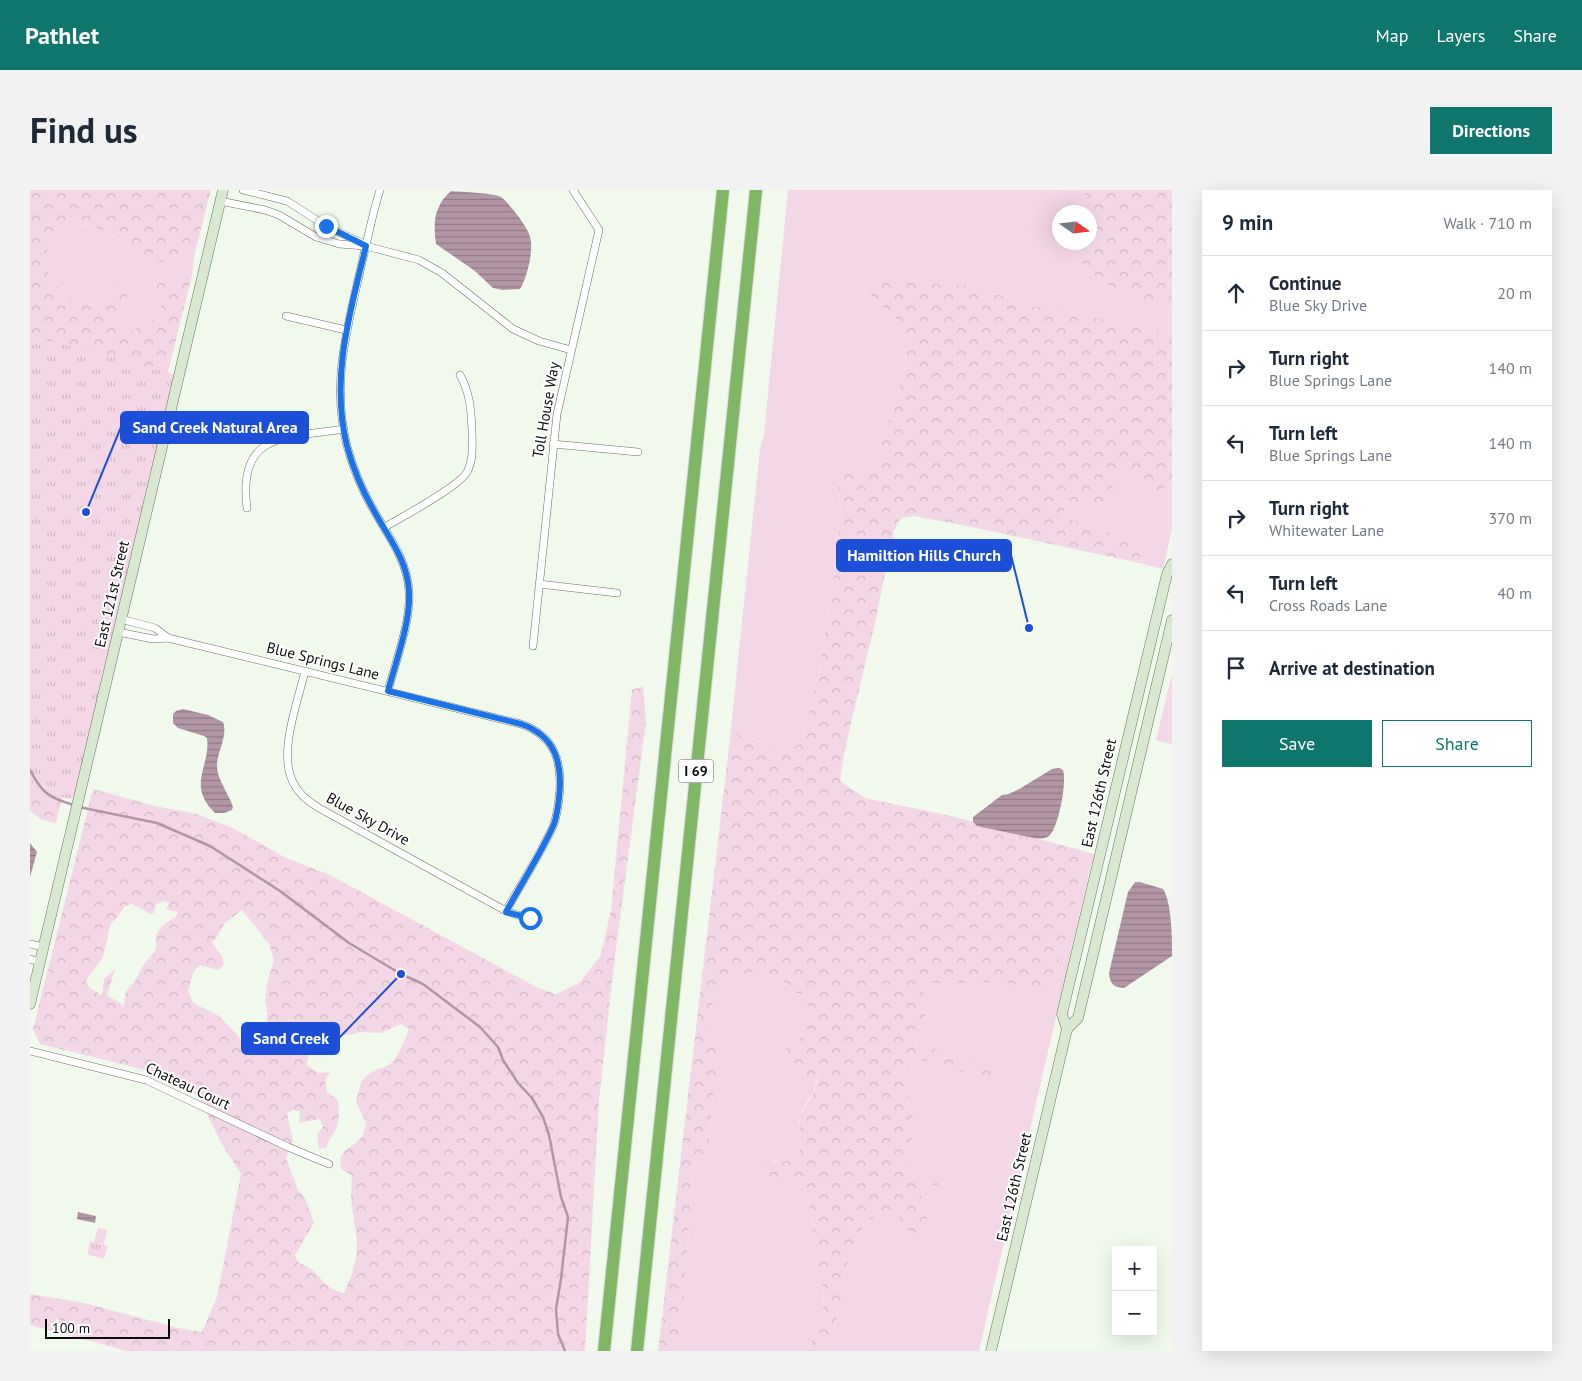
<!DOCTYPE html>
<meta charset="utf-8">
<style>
body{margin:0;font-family:"PT Sans",sans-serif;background:#f2f2f3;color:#1f2937}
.controls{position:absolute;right:15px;bottom:15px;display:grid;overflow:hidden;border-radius:0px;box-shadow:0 5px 20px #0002}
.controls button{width:45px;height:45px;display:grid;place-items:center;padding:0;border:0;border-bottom:1px solid #e0e1e3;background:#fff;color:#1f2937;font:25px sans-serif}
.compass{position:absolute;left:1022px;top:15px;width:45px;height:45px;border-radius:50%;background:#fff;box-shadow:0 5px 20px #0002;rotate:104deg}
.scale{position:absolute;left:15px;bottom:12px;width:125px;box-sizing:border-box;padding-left:5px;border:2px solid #0b0d0a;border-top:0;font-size:14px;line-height:18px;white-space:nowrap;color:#0b0d0a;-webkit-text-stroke:4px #fff;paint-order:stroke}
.stop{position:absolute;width:15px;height:15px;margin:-11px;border:4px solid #1a73e8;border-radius:50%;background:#fff}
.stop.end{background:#1a73e8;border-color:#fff;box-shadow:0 1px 5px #0008}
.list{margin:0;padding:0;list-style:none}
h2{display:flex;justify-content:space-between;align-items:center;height:65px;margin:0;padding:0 20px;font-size:21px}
h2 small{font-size:16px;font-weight:400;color:#747a83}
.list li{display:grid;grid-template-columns:32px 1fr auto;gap:15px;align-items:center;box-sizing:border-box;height:75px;padding:0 20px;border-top:1px solid #e0e1e3}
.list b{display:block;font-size:19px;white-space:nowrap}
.list p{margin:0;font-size:16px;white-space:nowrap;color:#747a83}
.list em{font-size:16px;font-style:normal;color:#747a83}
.actions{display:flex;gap:10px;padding:15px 20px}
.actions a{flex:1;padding:11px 0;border:1px solid #0f766e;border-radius:0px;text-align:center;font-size:18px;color:#0f766e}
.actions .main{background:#0f766e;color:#fff}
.icon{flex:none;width:28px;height:28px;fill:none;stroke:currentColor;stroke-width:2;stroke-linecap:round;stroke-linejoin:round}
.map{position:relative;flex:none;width:1142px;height:1161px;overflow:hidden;border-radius:0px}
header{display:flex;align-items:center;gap:30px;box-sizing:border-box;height:70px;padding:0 25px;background:#0f766e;color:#fff}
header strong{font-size:24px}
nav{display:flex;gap:28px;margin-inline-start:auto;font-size:18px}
.intro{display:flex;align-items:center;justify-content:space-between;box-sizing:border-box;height:120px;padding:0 30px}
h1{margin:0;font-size:35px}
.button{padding:12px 22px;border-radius:0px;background:#0f766e;color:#fff;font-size:18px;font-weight:700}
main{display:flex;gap:30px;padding:0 30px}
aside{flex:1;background:#fff;border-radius:0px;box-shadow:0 5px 20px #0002}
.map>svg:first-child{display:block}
.grass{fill:#f4d7e6}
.forest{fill:url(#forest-crowns);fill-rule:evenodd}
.park{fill:url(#park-tufts)}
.water{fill:url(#water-rules)}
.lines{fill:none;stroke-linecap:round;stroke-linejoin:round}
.stream{stroke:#b396a6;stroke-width:2.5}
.street-casing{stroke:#697066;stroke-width:8}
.secondary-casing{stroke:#697066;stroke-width:11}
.highway-casing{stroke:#d8d8d8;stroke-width:14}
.street{stroke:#fff;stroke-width:7}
.secondary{stroke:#d9e9d1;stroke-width:10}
.highway{stroke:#7fb765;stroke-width:12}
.route{stroke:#1a73e8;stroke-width:6}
.labels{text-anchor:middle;stroke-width:4;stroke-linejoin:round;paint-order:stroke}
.shield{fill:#fff;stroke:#545654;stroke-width:1}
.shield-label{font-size:14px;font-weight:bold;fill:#0b0d0a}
.street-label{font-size:15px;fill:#0b0d0a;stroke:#fff}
.leader{fill:none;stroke:#1d4ed8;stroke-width:2}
.callout-dot{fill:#1d4ed8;stroke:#fff;stroke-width:2}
.callout{fill:#1d4ed8;stroke:#1d4ed8;stroke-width:2}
.callout-label{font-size:16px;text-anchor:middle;font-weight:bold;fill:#fff}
</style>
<header>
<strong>Pathlet</strong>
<nav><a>Map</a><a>Layers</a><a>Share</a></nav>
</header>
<div class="intro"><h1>Find us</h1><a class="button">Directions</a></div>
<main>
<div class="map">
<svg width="1142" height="1161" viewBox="0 0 1142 1161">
<defs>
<pattern id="forest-crowns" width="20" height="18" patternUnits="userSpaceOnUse" patternTransform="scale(1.25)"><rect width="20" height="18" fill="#f4d7e6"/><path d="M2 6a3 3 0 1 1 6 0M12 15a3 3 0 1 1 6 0" fill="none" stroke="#d0b7c4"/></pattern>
<pattern id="park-tufts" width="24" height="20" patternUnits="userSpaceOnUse" patternTransform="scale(1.25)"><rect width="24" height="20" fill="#f4d7e6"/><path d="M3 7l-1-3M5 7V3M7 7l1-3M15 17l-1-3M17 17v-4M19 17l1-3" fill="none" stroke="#d0b7c4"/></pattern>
<pattern id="water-rules" width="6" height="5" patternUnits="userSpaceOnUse" patternTransform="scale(1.25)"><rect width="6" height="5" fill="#b396a6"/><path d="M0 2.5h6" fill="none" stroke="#907985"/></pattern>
</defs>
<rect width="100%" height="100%" fill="#f0f9ec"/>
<g class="grass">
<polygon points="758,0 1057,0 1051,22 1030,22 1030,52 1046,53 1049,71 1073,93 1115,110 1142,117 1142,144 1083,132 1043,121 998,116 946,96 898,93 874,88 848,88 834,99 869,132 877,173 849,262 849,274 841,281 823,282 807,279 811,326 799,421 787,490 780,515 773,553 756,559 738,558 721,547 706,544 699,557 730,259 734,245"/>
<path d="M45 34 64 36 93 52 107 65 139 71 165 62 162 85 157 84 125 92 127 106 132 120 131 127 112 133 104 141 97 142 92 138 87 128 97 105 82 97 79 107 72 115C44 116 21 95 12 70L30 43Z"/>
<polygon points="1098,278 1126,304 1140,293 1142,286 1142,339 1133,379 1114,374 1111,367 1033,328 1036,311 1055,315 1073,288"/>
<polygon points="1142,484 1142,554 1126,550"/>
<path d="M1054 661 1066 665 1061 675 949 1161H800L811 1108 815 1080 826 1052 835 1034 855 1019 865 1022 887 1051 882 998 910 994 883 988 877 973 885 936 878 907 874 873 887 869 934 882 952 874 922 870 904 858H886L883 841 897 831 893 818V801L902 793C932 796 981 783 1004 805L1015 790 1025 784C1034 754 1044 724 1050 692 1052 682 1051 672 1054 661Z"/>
<polygon points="725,782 739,784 756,793 763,802 780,806 770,849 757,858 754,867 779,886 788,883 784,901 774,917 769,932 772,954 768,965 756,972 741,971 752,989 779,1010 788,1083 794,1100 793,1120 789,1135 777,1161 650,1161 664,967 686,969 679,952 683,906 677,832 691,788"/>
<polygon points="68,1038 77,1040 74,1054 64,1052"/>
</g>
<g class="forest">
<path d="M0 0H181L165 62C152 66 138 73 124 72 111 71 103 61 95 54 89 49 82 45 75 42 42 23 29 43 12 70 22 96 43 116 72 115L79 107 82 97 90 96 97 105 87 128 92 138 97 142 104 141 112 133 131 127 132 120 127 106 125 92 157 84 162 85 26 633 12 630 0 621Z"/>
<polygon points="1057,0 1142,0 1142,117 1115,110 1073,93 1049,71 1046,53 1060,52 1060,22 1051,22"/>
<path d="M848 88H874L898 93 946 96 998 116 1043 121 1083 132 1142 144V286L1140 293 1126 304 1098 278 1073 288 1087 301 1078 316 1055 315 1036 311 1033 328C1060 335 1104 345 1114 374L937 336 884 326 871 328 864 341 844 437 815 559 810 591 835 608 921 626 1054 661C1051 672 1052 682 1050 692 1044 724 1034 754 1025 785L1015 790 1004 805C985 784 929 796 902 793L893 801V818L897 831 883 841 886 858H904L922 870 952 874 973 884 968 888 933 882 887 869 874 873 878 907 885 936 877 973 883 988 912 994 882 999 902 1015 887 1052 865 1022 855 1019 835 1034 826 1052 815 1080 811 1108 800 1161H777L789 1135 793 1120 794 1100 788 1083 779 1010 752 989 733 984V975C744 969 755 975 765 967 777 958 767 942 770 930 772 919 779 912 784 902 786 897 787 890 788 884L779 886 754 867 757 858 770 849 780 806 763 802 756 793 739 784 725 782 691 788 677 832 679 850 691 855 683 906 679 952 686 969 664 967 650 1161H628L699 557 706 544 721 547 738 558 756 559 773 553 780 515 787 490 799 421 811 326 807 279C823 282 836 285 849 274V262L877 173 869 132 834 99Z"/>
<path d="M613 496 616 532 585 766 569 910 555 1161H97L0 1135V1104L54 1113 148 1138 172 1142 187 1107 211 984 191 953 169 907 115 880 10 854 3 839 63 599 125 616 167 624 205 639 256 668 300 685 508 798 526 804 549 793 571 765 581 720 602 500ZM135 711 140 713 136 718 139 720 148 722 146 726 132 736 126 745V759L112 777 104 793 96 801 94 816 77 805 85 779 74 789 72 806 59 797 56 791 73 767 81 733 87 728 95 716 102 714 120 724 124 723 126 714ZM212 720 239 754 244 770 237 793 235 812 237 819V832L233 852 226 857 212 850 189 826 163 813 158 800 164 781 170 775 188 780 194 775C192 763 187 761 182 752L187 747 194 734ZM371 834 379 839C374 850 370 866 360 874 357 877 350 878 346 880 329 888 330 896 326 912L336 932C335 937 334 944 331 948 320 961 306 959 312 980L322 985 321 1008 327 1051 326 1067 322 1084 314 1103C291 1099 291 1080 269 1073L265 1065 284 1033 275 1008 268 1000 256 968 263 951 257 923 263 920 270 921 269 933 290 929 293 937 287 945 289 959 297 958C297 951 301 949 304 943 310 933 309 922 308 910L297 902 295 890 300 882 289 883 276 875 279 866 294 856 297 849 308 844 316 845 326 844 329 842 351 843Z"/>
</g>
<g class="park">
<polygon points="0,146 144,184 44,609 11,604 0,587"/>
<polygon points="60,1051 78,1056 74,1069 59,1065 58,1064"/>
</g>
<g class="water">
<path d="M421 1C431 2 464 3 471 7 479 13 498 37 500 47 504 60 497 88 490 99L473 100 463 98 445 81 406 54C403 32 404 16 421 1Z"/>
<path d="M153 519 178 525 193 532C198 545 188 560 187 574 186 589 199 603 203 617L202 620 194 623H185C156 594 181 577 177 548L174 546 148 538 143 533V524L146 521Z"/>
<path d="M1029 578 1033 580C1037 591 1029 637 1019 646 1015 649 1009 649 1004 648L947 636 943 632V627L972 605 979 604 991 598 1022 579Z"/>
<polygon points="0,653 7,662 0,687"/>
<path d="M1105 692H1110L1133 699C1142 713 1142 749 1142 766L1094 798C1083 797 1080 794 1079 783L1098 702Z"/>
<polygon points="48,1022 66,1026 65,1033 47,1029"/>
</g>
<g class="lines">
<g class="stream">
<path d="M0 580C12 603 19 608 44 615"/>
<polyline points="49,617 127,633 180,656 250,701 319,753 371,784 393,794 450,837 468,857 473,870 488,893 502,908 513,927 519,945 531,1007 538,1027 531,1089 526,1119 528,1144 535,1161"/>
</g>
<g class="street-casing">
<g id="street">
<polyline points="213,0 257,11 296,36 334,54"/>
<path d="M350 0C342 25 337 52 331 77 317 140 301 192 317 256 323 278 332 300 343 319 358 346 377 369 379 401 381 432 366 470 358 501"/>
<polyline points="190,11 235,20 249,25 286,47 309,54 336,56 389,70 412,83 483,139 509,151 541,160"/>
<polyline points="256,126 316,140"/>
<polyline points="523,254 608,262"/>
<path d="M217 318C207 241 257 248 314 239"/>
<path d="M355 337C372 327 430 296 437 282 444 269 442 254 442 240 441 219 440 203 430 185"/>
<polyline points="509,394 587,403"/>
<polyline points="91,429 125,438 138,448"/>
<path d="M88 442 123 449 138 448 491 534C526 546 533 574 529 608 528 617 527 625 524 634 512 662 491 694 476 721"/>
<polyline points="503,456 527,224 569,40 543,0"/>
<path d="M275 481C268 512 247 564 264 594 269 605 279 612 289 618L476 721 494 727 509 729"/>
<polyline points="0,754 13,757"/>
<polyline points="0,769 10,772"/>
<polyline points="0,861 116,890 258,957 299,974"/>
</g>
</g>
<g class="secondary-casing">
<g id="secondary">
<polyline points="0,814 193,0"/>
<polyline points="1037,839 1032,824 1137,384 1142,374"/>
<polyline points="961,1161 1037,839 1048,828 1142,430"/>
</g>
</g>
<g class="highway-casing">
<g id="highway">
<polyline points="574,1161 693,0"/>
<polyline points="607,1161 726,0"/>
</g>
</g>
<use href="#street" class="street"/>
<use href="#secondary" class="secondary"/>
<use href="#highway" class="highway"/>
</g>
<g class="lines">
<path class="route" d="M296 36 336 56C320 123 300 187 317 256 323 278 332 300 343 319 358 347 377 369 379 401 381 431 366 471 358 501L491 534C526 546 533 574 529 608 528 617 527 625 524 634 512 662 491 694 476 722L500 728"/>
</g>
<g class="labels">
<rect class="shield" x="648.5" y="569.5" width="35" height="23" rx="4"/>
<g class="shield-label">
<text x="666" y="586">I 69</text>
</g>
<g class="street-label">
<text transform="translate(516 220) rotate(-80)" y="5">Toll House Way</text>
<text transform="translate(82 404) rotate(-77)" y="5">East 121st Street</text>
<text transform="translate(293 471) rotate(14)" y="5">Blue Springs Lane</text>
<text transform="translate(1069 603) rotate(-77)" y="5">East 126th Street</text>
<text transform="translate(338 629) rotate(29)" y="5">Blue Sky Drive</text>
<text transform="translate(158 896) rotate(25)" y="5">Chateau Court</text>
<text transform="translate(984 997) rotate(-77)" y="5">East 126th Street</text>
</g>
</g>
<path class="leader" d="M56 322L91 237M999 438L981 365M371 784L309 848"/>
<g class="callout-dot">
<circle cx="56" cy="322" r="5"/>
<circle cx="999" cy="438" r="5"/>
<circle cx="371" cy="784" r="5"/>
</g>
<g class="callout">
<rect x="91" y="222" width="187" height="31" rx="5"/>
<rect x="807" y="350" width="174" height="31" rx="5"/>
<rect x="212" y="833" width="97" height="31" rx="5"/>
</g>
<g class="callout-label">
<text x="185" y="243">Sand Creek Natural Area</text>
<text x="894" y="371">Hamiltion Hills Church</text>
<text x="261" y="854">Sand Creek</text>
</g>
</svg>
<div class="controls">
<button>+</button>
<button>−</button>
</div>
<svg class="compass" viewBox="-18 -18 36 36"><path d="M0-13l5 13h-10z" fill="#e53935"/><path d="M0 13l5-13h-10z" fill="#747a83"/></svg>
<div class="scale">100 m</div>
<div class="stop" style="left:500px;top:728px"></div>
<div class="stop end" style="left:296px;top:36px"></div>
</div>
<aside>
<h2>9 min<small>Walk · 710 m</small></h2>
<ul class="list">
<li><svg class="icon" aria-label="ahead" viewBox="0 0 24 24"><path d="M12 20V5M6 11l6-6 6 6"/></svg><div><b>Continue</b><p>Blue Sky Drive</p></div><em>20 m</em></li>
<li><svg class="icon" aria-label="right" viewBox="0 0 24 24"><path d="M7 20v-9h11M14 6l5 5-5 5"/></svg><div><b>Turn right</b><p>Blue Springs Lane</p></div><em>140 m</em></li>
<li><svg class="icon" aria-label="left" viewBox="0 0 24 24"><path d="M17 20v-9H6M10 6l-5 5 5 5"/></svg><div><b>Turn left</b><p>Blue Springs Lane</p></div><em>140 m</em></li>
<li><svg class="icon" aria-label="right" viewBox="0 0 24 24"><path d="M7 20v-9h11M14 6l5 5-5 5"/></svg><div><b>Turn right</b><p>Whitewater Lane</p></div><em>370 m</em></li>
<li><svg class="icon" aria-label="left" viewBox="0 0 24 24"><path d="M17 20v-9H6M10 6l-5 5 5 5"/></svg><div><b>Turn left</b><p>Cross Roads Lane</p></div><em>40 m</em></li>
<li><svg class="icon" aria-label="arrive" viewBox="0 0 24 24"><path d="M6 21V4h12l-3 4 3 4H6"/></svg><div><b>Arrive at destination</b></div></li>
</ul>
<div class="actions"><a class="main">Save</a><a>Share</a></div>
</aside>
</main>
